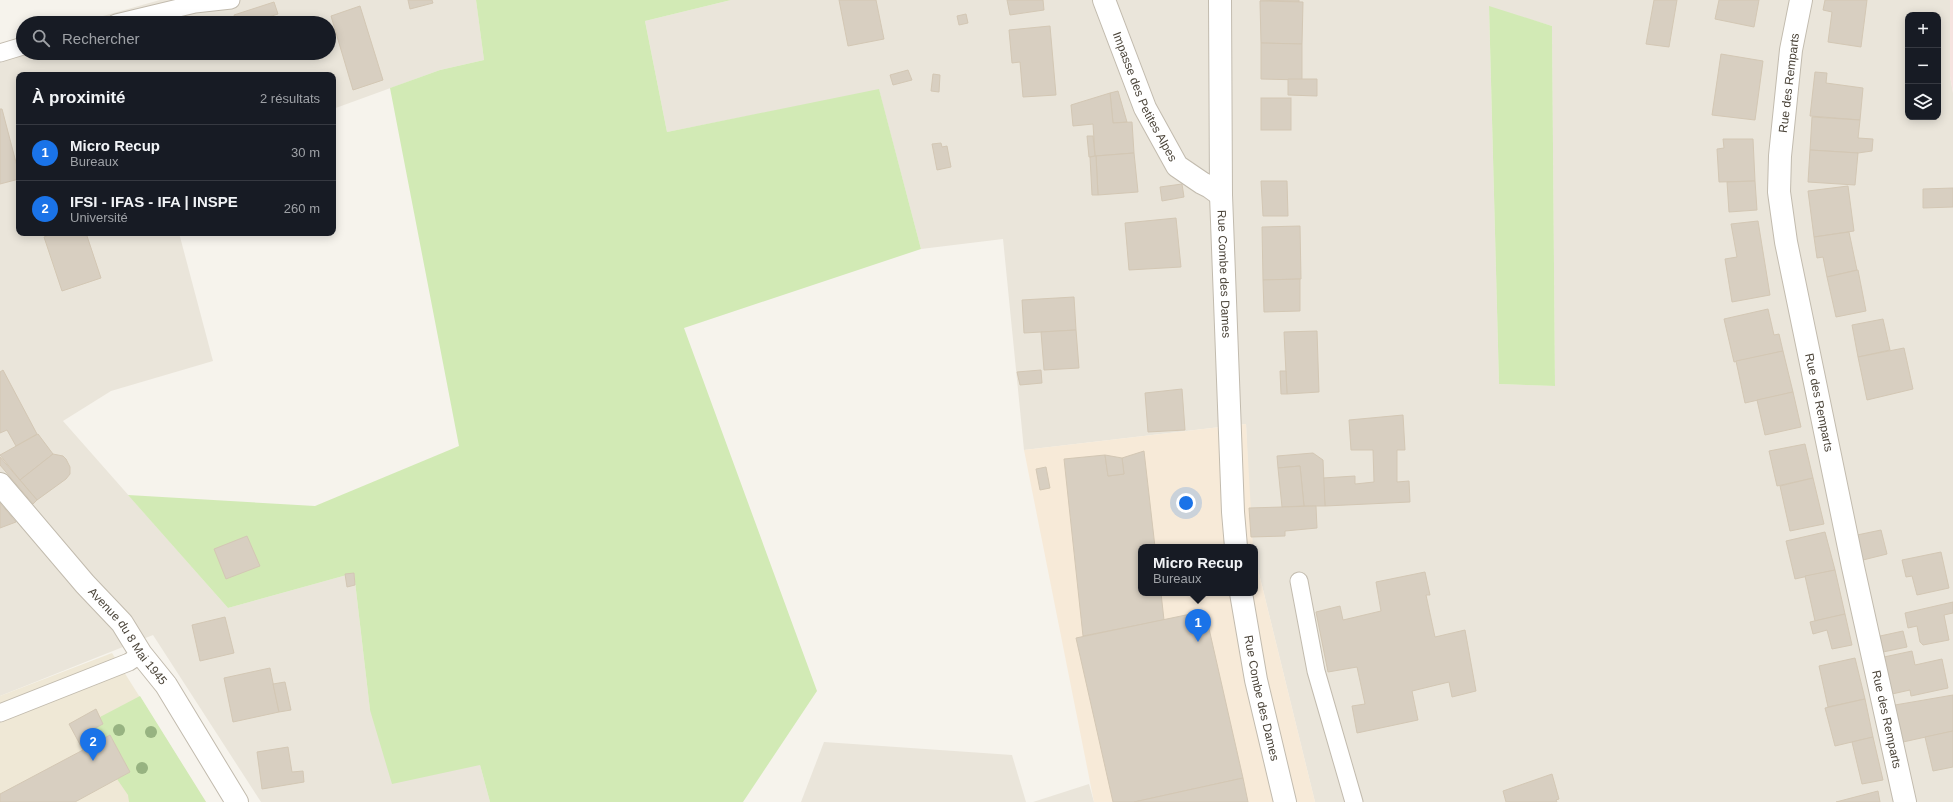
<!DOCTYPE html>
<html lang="fr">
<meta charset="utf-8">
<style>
body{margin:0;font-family:Helvetica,sans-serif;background:#242831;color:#f1f3f6}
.controls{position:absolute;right:12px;top:12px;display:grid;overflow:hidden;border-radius:8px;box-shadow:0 2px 10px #0003}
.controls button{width:36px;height:36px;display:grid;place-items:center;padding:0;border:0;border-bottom:1px solid #363941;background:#171b24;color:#f1f3f6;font:20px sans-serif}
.you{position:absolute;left:1186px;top:503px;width:14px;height:14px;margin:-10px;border:3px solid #fff;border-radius:50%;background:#1a73e8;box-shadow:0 0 0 6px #1a73e833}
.badge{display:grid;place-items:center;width:26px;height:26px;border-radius:50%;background:#1a73e8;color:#fff;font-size:13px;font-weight:700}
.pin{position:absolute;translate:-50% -33px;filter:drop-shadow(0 1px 2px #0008)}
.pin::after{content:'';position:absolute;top:21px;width:14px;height:12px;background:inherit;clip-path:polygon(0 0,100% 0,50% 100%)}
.popup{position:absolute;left:1138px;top:544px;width:120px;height:52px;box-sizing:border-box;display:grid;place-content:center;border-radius:8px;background:#171b24;filter:drop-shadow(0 1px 3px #0005);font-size:13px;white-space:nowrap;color:#9ea1a6}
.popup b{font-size:15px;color:#f1f3f6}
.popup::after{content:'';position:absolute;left:50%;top:100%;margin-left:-8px;border:8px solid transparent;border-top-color:#171b24}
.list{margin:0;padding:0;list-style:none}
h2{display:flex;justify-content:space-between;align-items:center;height:52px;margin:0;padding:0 16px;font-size:17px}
h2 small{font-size:13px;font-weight:400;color:#9ea1a6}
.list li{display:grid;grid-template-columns:26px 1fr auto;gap:12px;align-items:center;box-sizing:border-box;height:56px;padding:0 16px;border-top:1px solid #363941}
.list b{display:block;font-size:15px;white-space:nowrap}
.list p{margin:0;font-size:13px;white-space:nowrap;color:#9ea1a6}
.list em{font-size:13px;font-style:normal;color:#9ea1a6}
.icon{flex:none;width:22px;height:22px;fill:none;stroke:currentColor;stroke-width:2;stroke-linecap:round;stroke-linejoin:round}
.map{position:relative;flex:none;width:1953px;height:802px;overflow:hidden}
.search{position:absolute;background:#171b24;box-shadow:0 2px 10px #0003;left:16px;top:16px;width:320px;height:44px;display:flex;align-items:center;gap:10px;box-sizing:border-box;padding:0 14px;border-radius:22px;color:#9ea1a6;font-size:15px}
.panel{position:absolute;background:#171b24;box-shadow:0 2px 10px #0003;left:16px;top:72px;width:320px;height:164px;border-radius:8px}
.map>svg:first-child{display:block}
.residential{fill:#eae5da;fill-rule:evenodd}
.commercial{fill:#f7ead8}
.education{fill:#efe8d6}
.medical{fill:#f6e3e0}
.green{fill:#d2eab5}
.building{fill:#d8cfc1;stroke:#d3c7b4}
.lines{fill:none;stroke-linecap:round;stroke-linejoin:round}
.service-casing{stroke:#c2bbae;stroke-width:19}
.minor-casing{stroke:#c2bbae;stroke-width:24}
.service{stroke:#fff;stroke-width:17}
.minor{stroke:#fff;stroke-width:22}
.tree{fill:#97b381}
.labels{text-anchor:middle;stroke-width:3;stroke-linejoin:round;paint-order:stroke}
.street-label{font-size:12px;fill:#4b4439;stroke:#fff}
</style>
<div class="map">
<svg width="1953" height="802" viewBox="0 0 1953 802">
<rect width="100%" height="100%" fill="#f6f3ec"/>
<g class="residential">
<polygon points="160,0 476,0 484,60 440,70 333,109 333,75 19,75 19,233 179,233 213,361 111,391 63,421 228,608 354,573 370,710 480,765 490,802 261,802 153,635 0,696 0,45 23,53 329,53 329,23 78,23"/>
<path d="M731 0H1950V76L1953 93V802H1315L1255 557V547H1253L1251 541 1246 424 1024 450 1003 239 921 249 879 90 667 132 645 21ZM1489 7 1552 26 1555 386 1499 384ZM1908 15H1938V117H1908Z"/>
<polygon points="824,742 1012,755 1026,802 801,802"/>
<polygon points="1089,784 1094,802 1033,802"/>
</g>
<polygon class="commercial" points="1246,424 1253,547 1141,547 1141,593 1255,593 1255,557 1315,802 1094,802 1024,450"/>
<polygon class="education" points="112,653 206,802 0,802 0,696"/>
<polygon class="medical" points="1950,0 1953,0 1953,93 1950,76"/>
<g class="green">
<polygon points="476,0 731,0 645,21 667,132 879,89 921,249 684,328 817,691 743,802 490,802 480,765 392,784 370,710 354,573 228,608 128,495 315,506 459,446 390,88 440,70 484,60"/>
<polygon points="1489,6 1552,26 1555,386 1499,384"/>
<polygon points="140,696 206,802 129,802 128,795 117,779 130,772 110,735 96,743 89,731 103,724 100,717"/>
</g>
<g class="building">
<polygon points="408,0 432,0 433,3 410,9"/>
<polygon points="839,0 876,0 884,39 848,46"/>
<polygon points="1007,0 1043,0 1044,10 1010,15"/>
<polygon points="1260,0 1299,0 1299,2"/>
<polygon points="1654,0 1677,0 1669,47 1646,44"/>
<polygon points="1719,0 1759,0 1754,27 1715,19"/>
<polygon points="1825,0 1867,0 1861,47 1828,42 1832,12 1823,10"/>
<polygon points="1260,1 1303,2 1302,44 1261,43"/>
<polygon points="274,2 278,14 250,23 236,23 234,15"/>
<polygon points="360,6 383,80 353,90 331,16"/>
<polygon points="966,14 968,23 959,25 957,16"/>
<polygon points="1050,26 1056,95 1023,97 1020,62 1012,63 1009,30"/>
<polygon points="1261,43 1302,44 1302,80 1261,79"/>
<polygon points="1721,54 1763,61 1755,120 1712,115"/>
<polygon points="908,70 912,80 893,85 890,75"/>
<polygon points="1815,72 1827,73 1826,83 1863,88 1860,120 1810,116"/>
<polygon points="933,74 940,75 939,92 931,91"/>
<polygon points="1288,79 1317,79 1317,96 1288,95"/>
<polygon points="1118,91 1127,122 1113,123 1110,93"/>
<polygon points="1110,93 1113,123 1132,122 1134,153 1095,156 1093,124 1073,126 1071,105"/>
<rect x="1261" y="98" width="30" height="32"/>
<polygon points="0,109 2,109 19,174 19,179 0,184"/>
<polygon points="1812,117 1860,120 1858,138 1873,139 1872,151 1858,153 1810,150"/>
<polygon points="1087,136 1093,136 1095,156 1089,157"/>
<polygon points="1723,139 1753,139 1755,181 1719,182 1717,149 1724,148"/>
<polygon points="941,143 942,147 947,146 951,167 937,170 932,144"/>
<polygon points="1810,150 1858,153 1855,185 1808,182"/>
<polygon points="1134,153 1138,192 1098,195 1096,156"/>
<polygon points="1096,156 1098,195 1092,195 1090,157"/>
<polygon points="1261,181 1287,181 1288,216 1263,216"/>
<polygon points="1755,181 1757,210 1729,212 1727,182"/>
<polygon points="1182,184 1184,197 1162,201 1160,187"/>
<polygon points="1848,186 1854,231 1814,237 1808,191"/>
<polygon points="1953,188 1953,207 1923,208 1923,189"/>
<polygon points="1176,218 1181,267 1129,270 1125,223"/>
<polygon points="1758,221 1770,295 1732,302 1725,259 1737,257 1731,224"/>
<polygon points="1300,226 1301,279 1263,280 1262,227"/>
<polygon points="1849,232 1857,270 1827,277 1823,257 1817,258 1814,237"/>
<polygon points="54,233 86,233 101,278 62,291 44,237"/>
<polygon points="1858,270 1866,311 1836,317 1827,277"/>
<polygon points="1300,279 1300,311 1264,312 1263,280"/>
<polygon points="1074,297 1076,330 1024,333 1022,300"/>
<polygon points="1768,309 1774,335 1779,334 1783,351 1734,362 1724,319"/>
<polygon points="1883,319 1890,350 1858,357 1852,325"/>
<polygon points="1076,330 1079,368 1044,370 1041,332"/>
<polygon points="1317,331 1319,392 1287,394 1284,332"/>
<polygon points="1904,348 1913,389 1867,400 1858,357"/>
<polygon points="1783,351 1793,392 1745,403 1736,361"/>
<polygon points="3,370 37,434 16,446 7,430 0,433 0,372"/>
<polygon points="1041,370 1042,383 1020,385 1017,372"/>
<polygon points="1280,371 1286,371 1287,394 1281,394"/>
<polygon points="1182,389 1185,430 1148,432 1145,393"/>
<polygon points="1793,392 1801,427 1765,435 1757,400"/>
<polygon points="1403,415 1405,450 1397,450 1397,482 1409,481 1410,502 1325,506 1323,478 1355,476 1355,484 1374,482 1373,450 1351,450 1349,420"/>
<polygon points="38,434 53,454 20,480 0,455"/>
<polygon points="1805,444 1813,478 1777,486 1769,451"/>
<polygon points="1144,451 1155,547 1141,547 1141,593 1161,593 1164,620 1083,636 1064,459 1105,455 1108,476 1124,474 1122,458"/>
<polygon points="1313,453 1323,460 1325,506 1304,506 1300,466 1278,468 1277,456"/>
<polygon points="53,454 63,456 66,459 70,467 70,474 66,479 37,500 20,480"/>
<polygon points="1105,455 1122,458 1124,474 1108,476"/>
<polygon points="0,457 37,500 33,504 0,465"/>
<polygon points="1300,466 1304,506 1282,507 1278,468"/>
<polygon points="1046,467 1050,488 1040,490 1036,469"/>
<polygon points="1813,478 1824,524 1790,531 1780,486"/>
<polygon points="0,503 16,522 0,528"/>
<polygon points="1316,506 1317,528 1285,531 1285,536 1251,537 1249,508"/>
<polygon points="1881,530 1887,554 1863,560 1857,535"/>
<polygon points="1825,532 1835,570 1795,579 1786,541"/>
<polygon points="247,536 260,566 226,579 214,549"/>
<polygon points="1941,552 1949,588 1917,595 1912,576 1906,577 1902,560"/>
<polygon points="1835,570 1845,614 1815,621 1805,576"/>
<polygon points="1425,572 1430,595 1426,595 1435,637 1465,630 1476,691 1452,697 1449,682 1412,691 1418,720 1357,733 1352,706 1365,704 1357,667 1328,672 1316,612 1340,606 1343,620 1381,611 1376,582"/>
<polygon points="354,573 355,585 347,587 345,574"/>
<polygon points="1953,602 1953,613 1944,615 1949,640 1923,645 1920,642 1917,626 1908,628 1905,613"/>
<polygon points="1205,611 1243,778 1134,802 1113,802 1076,638"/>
<polygon points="1845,614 1852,645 1832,649 1827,630 1813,634 1810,622"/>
<polygon points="225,617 234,653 200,661 192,625"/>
<polygon points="1903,631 1907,647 1883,652 1880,636"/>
<polygon points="1912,651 1915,665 1942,659 1948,688 1911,696 1910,690 1892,694 1884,657"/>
<polygon points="1855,658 1865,699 1828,707 1819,666"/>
<polygon points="270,668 279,712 233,722 224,678"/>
<polygon points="285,682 291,710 279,712 273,684"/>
<polygon points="1953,695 1953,731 1903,742 1895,705"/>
<polygon points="1865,699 1873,737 1835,746 1825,708"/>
<polygon points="96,709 103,724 89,731 96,743 110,735 130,772 75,802 0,802 0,794 83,750 69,724"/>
<polygon points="1953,731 1953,767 1933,771 1925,737"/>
<polygon points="1873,737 1883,780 1862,784 1852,742"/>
<polygon points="288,747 292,772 303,771 304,782 262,789 257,752"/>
<polygon points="1552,774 1559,799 1556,800 1557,802 1506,802 1503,791"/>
<polygon points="1243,778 1248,802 1134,802"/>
<polygon points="1878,791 1880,802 1836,802"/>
</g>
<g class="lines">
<g class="service-casing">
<g id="service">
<polyline points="116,23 195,4 231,0"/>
<polyline points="0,53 23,46"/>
<polyline points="1299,581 1316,671 1354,802"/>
<polyline points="0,713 129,662 141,654"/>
</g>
</g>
<g class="minor-casing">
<g id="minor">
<path id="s1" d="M1104 0 1145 108 1177 166 1202 183 1210 187 1221 195"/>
<path id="s2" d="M1220 0 1221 195 1233 512 1236 547"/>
<path id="s3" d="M1801 0 1791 50 1780 156 1779 192 1786 242 1853 567 1905 802"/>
<path id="s4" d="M0 484 85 584 122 623 141 654 166 685 237 802"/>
<path id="s5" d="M1241 593 1256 680 1285 802"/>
</g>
</g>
<use href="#service" class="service"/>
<use href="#minor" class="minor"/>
</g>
<g class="tree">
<circle cx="119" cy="730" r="6"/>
<circle cx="151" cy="732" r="6"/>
<circle cx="142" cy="768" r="6"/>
</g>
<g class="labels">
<g class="street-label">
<text transform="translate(1789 83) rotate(-83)" y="4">Rue des Remparts</text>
<text dy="4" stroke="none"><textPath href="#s1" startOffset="105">Impasse des Petites Alpes</textPath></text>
<text dy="4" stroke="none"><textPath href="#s2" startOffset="274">Rue Combe des Dames</textPath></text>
<text dy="4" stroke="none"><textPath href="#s3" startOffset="408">Rue des Remparts</textPath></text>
<text dy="4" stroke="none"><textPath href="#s4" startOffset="199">Avenue du 8 Mai 1945</textPath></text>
<text dy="4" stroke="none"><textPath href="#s5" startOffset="107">Rue Combe des Dames</textPath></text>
<text dy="4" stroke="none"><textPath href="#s3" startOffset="732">Rue des Remparts</textPath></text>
</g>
</g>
</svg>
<div class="controls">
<button>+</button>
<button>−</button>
<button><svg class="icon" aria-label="layers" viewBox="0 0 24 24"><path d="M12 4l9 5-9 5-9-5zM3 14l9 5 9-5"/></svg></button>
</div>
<div class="you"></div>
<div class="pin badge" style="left:1198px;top:642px">1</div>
<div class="popup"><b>Micro Recup</b>Bureaux</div>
<div class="pin badge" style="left:93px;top:761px">2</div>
<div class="search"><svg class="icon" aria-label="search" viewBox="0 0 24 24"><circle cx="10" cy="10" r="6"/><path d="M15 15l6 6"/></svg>Rechercher</div>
<section class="panel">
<h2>À proximité<small>2 résultats</small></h2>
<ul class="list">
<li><span class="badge">1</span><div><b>Micro Recup</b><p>Bureaux</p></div><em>30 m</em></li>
<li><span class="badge">2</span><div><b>IFSI - IFAS - IFA | INSPE</b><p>Université</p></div><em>260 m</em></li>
</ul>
</section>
</div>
